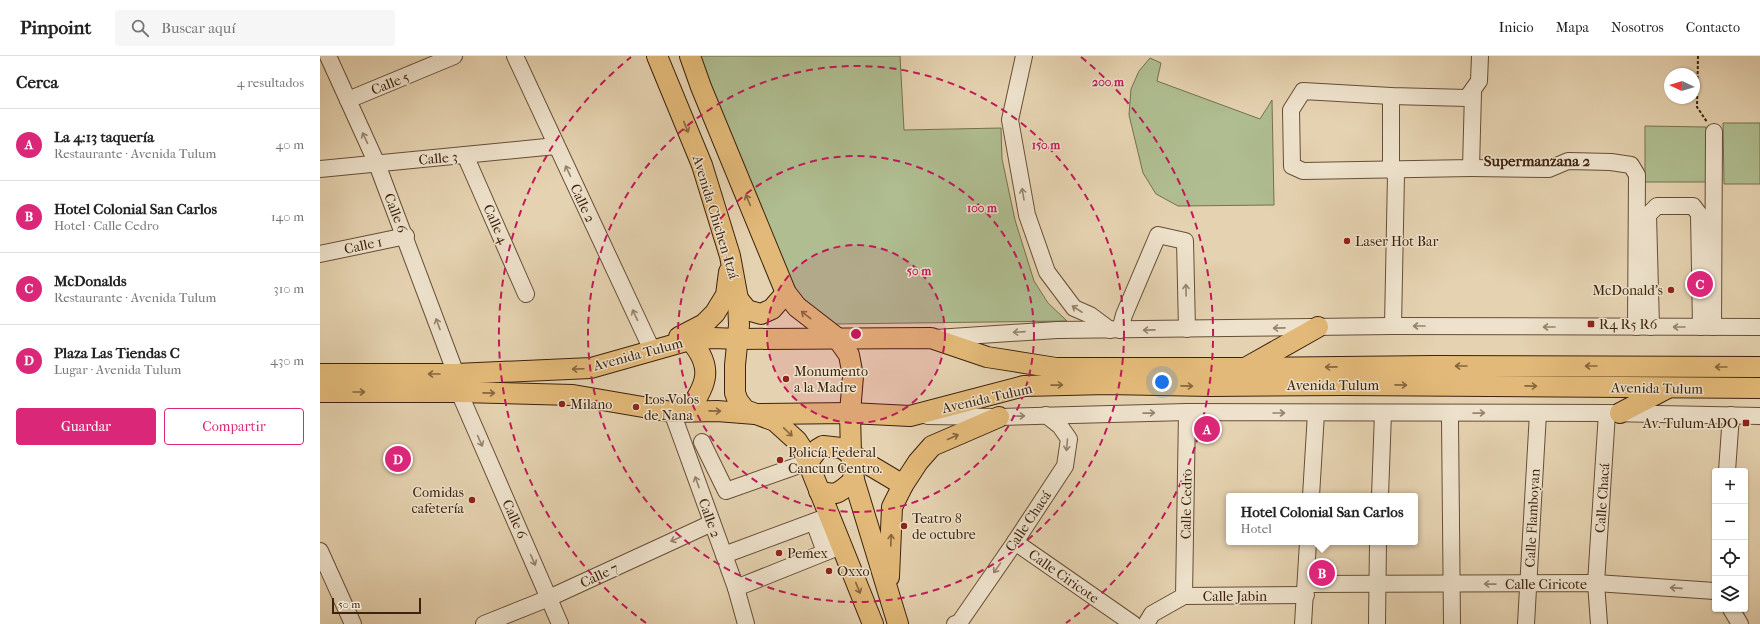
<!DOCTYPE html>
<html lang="es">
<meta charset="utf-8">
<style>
body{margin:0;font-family:"IM FELL French Canon",serif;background:#f6f6f6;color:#222}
.controls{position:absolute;right:12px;bottom:12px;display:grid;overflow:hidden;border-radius:4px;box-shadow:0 1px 3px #0004}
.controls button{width:36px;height:36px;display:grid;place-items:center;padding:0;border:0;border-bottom:1px solid #e0e0e0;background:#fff;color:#222;font:20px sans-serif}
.compass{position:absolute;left:1344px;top:12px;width:36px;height:36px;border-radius:50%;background:#fff;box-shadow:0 1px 3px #0004;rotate:274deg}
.scale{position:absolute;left:12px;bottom:10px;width:89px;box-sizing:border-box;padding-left:4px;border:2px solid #3d220d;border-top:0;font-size:11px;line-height:14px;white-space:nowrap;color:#3d220d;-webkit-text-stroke:3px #eee2cc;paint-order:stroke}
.you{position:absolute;left:842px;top:326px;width:14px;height:14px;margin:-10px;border:3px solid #fff;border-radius:50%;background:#1a73e8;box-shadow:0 0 0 6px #1a73e833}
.badge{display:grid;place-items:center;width:26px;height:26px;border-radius:50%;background:#db2777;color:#fff;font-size:13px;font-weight:700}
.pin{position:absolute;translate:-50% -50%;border:2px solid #fff;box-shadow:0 1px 4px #0006}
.popup{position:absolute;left:906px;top:437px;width:192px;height:52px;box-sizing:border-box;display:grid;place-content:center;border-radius:4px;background:#fff;filter:drop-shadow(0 1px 3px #0005);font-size:13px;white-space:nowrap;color:#767676}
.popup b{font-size:15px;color:#222}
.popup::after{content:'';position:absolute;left:50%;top:100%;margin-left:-8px;border:8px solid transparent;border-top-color:#fff}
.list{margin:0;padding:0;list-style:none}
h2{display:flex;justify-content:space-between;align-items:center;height:52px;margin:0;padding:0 16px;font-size:17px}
h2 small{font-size:13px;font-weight:400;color:#767676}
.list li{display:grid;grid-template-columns:26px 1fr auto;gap:12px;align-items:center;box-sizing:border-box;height:72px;padding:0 16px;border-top:1px solid #e0e0e0}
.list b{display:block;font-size:15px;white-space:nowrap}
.list p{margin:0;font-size:13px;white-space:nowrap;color:#767676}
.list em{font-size:13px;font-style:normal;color:#767676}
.actions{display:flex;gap:8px;padding:12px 16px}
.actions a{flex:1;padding:9px 0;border:1px solid #db2777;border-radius:4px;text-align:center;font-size:14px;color:#db2777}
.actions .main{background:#db2777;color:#fff}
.icon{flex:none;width:22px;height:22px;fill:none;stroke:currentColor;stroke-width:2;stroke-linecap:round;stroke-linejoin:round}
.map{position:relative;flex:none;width:1440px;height:568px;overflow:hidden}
header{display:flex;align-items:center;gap:24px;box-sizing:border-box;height:56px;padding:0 20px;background:#fff;border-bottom:1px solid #e0e0e0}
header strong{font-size:19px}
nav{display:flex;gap:22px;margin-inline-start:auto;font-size:14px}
.search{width:280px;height:36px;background:#f6f6f6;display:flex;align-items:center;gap:10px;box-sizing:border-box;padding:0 14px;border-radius:4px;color:#767676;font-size:15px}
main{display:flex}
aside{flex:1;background:#fff}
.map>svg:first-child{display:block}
.green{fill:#afbd90;stroke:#76704e}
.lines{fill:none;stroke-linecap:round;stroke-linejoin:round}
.minor-casing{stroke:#674e36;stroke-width:18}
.major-casing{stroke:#3d220d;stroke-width:22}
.path{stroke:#3d220d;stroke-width:2;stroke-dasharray:3 2;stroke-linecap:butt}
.minor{stroke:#eee2cc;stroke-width:16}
.major{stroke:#e2b978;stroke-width:20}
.oneway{stroke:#87663d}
.oneway2{stroke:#96826c}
.ring{fill:none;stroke:#c2185b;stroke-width:2;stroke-dasharray:7 5}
.poi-dot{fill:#8f2418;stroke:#eee2cc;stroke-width:1.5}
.labels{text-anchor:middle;stroke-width:3;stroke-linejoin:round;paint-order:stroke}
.street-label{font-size:14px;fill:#3d220d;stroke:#eee2cc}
.poi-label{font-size:14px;fill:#3d220d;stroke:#eee2cc;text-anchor:start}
.neighbourhood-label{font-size:15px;font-weight:bold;fill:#3d220d;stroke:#eee2cc}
.centre{fill:#c2185b;stroke:#eee2cc;stroke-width:2}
.ring-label{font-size:12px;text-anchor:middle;font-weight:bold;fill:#c2185b;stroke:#eee2cc;stroke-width:3;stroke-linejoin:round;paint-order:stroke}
</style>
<header>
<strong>Pinpoint</strong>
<div class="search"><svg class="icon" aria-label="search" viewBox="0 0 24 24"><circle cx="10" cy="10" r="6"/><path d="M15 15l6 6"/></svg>Buscar aquí</div>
<nav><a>Inicio</a><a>Mapa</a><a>Nosotros</a><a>Contacto</a></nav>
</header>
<main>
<aside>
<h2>Cerca<small>4 resultados</small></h2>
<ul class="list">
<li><span class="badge">A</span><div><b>La 4:13 taquería</b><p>Restaurante · Avenida Tulum</p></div><em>40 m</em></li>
<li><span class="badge">B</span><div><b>Hotel Colonial San Carlos</b><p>Hotel · Calle Cedro</p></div><em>140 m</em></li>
<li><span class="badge">C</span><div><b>McDonalds</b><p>Restaurante · Avenida Tulum</p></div><em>310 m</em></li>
<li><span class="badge">D</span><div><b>Plaza Las Tiendas C</b><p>Lugar · Avenida Tulum</p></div><em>430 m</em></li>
</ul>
<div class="actions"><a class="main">Guardar</a><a>Compartir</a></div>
</aside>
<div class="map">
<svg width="1440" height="568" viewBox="0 0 1440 568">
<rect width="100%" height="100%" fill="#e5d2b0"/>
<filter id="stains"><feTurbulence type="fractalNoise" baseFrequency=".005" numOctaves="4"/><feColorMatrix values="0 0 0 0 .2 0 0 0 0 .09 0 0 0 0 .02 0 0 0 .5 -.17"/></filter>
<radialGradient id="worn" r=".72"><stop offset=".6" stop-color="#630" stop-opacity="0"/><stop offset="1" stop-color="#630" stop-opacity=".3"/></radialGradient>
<g class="green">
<polygon points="377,0 580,0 584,74 681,72 682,103 695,164 714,225 728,247 747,265 515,268 482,244 471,227"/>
<polygon points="830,2 841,7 837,25 940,63 952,44 954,149 858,150 836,138 823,117 809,59 811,33 819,15"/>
<polygon points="1403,67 1440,67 1440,128 1404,128"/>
<polygon points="1325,70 1386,71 1386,126 1325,126"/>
</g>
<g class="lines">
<g class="minor-casing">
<g id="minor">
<polyline points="8,0 57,108 136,318"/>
<polyline points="195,0 332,294"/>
<polyline points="704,0 690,64 707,159 727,216 754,252 770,259 790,274"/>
<polyline points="1153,36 1151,112 983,115 972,110 971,54 983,35 1071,40 1147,42 1159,25 1160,0"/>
<polyline points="1071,40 1071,114 1076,119 1073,270"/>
<polyline points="28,44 134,0"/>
<polyline points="145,99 206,238"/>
<polyline points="1151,112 1229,113 1248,105 1291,106 1311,109 1317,119 1316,271"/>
<polyline points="0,113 236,90"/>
<polyline points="0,198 86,180"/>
<polyline points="1331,271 1328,159 1337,150 1373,150 1379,158 1381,271"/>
<polyline points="1393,271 1394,76"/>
<polyline points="800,274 804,259 838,179 865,185 867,273"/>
<polyline points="616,282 737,274 1073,270 1440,271"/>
<polyline points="139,336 240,568"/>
<polyline points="352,356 416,532 426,568"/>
<polyline points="607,360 679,361 867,356 1287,357 1440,360"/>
<polyline points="1130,364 1132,568"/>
<polyline points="382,386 406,435 488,406"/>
<polyline points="1407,415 1411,359"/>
<polyline points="991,440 996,357"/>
<polyline points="1060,440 1063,357"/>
<polyline points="494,466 505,496"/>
<polyline points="695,486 813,568"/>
<polyline points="0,495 33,568"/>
<polyline points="404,499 509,460"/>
<polyline points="986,528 1276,527 1395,535"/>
<polyline points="416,532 521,490"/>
<polyline points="864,540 867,356"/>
<polyline points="1411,553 1420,568"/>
<polyline points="164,568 229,542 392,467"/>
<polyline points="635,568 639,567 695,486 745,410 749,383 740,370 726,359"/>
<polyline points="826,568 832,558 864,540 986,539"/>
<polyline points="983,568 988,486"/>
<polyline points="1057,568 1058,486"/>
<polyline points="1206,568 1218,357"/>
<polyline points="1279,568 1276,527 1287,357"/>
</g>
</g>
<g class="major-casing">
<g id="major">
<polyline points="337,0 382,109 410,200 418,243 419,269 415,309 415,337 418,345 425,354 455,365 477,385 483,394 553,568"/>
<polyline points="370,0 381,31 466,237 477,251 517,282 529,299 533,320 530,357 531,398 534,424 578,568"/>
<polyline points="418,243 427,254 441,258 452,253 466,237"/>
<polyline points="359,281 384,268 395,257 406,239 409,216"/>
<polyline points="927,311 998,271"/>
<polyline points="0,318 136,318 271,312 370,284 393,282 419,283 611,282 667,301 736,312 925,312 1114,310 1440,311"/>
<polyline points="0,336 139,336 253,339 352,356 397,355 435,358 530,357 590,360 704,330 787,328 890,330 1024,329 1440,332"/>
<path d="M368 355C387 329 394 311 370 284"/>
<polyline points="1300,357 1346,333"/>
<polyline points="488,406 498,393 503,390 521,392 583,429"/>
<path d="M499 435C517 441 520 436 534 424"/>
<polyline points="569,521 572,451 583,429 598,406 612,390 679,361"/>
</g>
</g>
<polyline class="path" points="1378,0 1377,51 1387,66"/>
<use href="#minor" class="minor"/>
<use href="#major" class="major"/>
</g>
<defs><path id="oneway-shaft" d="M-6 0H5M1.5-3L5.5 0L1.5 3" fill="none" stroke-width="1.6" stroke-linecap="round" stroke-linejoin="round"/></defs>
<g class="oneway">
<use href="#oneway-shaft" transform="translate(366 71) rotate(68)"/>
<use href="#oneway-shaft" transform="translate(428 144) rotate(-113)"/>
<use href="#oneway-shaft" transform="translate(486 259) rotate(-142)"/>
<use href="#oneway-shaft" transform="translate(1141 310) rotate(-180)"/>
<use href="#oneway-shaft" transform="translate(1271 310) rotate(-180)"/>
<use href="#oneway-shaft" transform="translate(1011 311) rotate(179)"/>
<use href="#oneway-shaft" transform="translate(1401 311) rotate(-180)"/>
<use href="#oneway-shaft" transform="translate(258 313) rotate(178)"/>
<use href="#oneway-shaft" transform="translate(114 318) rotate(180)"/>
<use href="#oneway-shaft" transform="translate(737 329) rotate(-1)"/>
<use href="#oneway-shaft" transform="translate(1081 329) rotate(1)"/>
<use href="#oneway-shaft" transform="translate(867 330) rotate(1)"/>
<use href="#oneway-shaft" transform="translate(1211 330) rotate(1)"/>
<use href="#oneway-shaft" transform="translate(39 336)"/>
<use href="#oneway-shaft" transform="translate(169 337) rotate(1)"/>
<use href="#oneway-shaft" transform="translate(395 355) rotate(1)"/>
<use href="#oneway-shaft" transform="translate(468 376) rotate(44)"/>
<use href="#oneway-shaft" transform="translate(633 381) rotate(-24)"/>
<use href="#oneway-shaft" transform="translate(571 484) rotate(-88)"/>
<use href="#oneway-shaft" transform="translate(538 532) rotate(68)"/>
</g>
<g class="oneway2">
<use href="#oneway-shaft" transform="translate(45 82) rotate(-115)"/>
<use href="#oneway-shaft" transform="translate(248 115) rotate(-115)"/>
<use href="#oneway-shaft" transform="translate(703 138) rotate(-100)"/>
<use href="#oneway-shaft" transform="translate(866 234) rotate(-91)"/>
<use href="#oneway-shaft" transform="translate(757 253) rotate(-147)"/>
<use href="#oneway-shaft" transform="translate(315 259) rotate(-115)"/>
<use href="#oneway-shaft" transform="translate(118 268) rotate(-110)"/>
<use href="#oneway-shaft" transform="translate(1099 270) rotate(-180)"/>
<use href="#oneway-shaft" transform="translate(1229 271) rotate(-180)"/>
<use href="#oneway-shaft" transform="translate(1359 271) rotate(-180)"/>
<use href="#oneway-shaft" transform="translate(959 272) rotate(179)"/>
<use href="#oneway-shaft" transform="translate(829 274) rotate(179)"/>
<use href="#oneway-shaft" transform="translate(699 276) rotate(176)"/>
<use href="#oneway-shaft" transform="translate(829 357) rotate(-1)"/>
<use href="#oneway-shaft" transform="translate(959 357)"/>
<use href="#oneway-shaft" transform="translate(1159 357) rotate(-1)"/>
<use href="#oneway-shaft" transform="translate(699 360) rotate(-2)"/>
<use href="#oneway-shaft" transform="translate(160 385) rotate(66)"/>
<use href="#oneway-shaft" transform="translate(747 389) rotate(95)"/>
<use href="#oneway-shaft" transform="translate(377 426) rotate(-110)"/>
<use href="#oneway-shaft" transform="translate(356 483) rotate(155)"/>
<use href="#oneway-shaft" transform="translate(213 504) rotate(66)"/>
<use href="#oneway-shaft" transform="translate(677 512) rotate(125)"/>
<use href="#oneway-shaft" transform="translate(1170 528) rotate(-179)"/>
<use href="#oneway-shaft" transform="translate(1356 532) rotate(-176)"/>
</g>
<circle cx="536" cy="278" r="89" fill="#c2185b" fill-opacity=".12"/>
<g class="ring">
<circle cx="536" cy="278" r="89"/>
<circle cx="536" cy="278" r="178"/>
<circle cx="536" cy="278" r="268"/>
<path d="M326 567A357 357 0 0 1 311 1M761 1A357 357 0 0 1 746 567"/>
</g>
<g class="poi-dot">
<circle cx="1027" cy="185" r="4"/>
<circle cx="1351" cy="234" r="4"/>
<rect x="1267" y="264" width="8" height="8" rx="2"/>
<circle cx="466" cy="323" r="4"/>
<circle cx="242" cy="348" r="4"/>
<circle cx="316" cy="351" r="4"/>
<rect x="1422" y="363" width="8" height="8" rx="2"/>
<circle cx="460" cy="404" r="4"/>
<circle cx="152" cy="444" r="4"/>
<circle cx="584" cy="470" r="4"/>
<circle cx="459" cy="497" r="4"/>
<circle cx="509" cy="515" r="4"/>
</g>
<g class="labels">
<g class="street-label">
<text transform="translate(70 27) rotate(-22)" y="5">Calle 5</text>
<text transform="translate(118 102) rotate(-5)" y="5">Calle 3</text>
<text transform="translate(263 147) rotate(65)" y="5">Calle 2</text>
<text transform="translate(76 157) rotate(69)" y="5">Calle 6</text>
<text transform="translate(396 161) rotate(73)" y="5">Avenida Chichen-Itzá</text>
<text transform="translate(176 168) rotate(66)" y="5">Calle 4</text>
<text transform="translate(43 189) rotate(-12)" y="5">Calle 1</text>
<text transform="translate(318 298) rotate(-15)" y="5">Avenida Tulum</text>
<text x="1013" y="334">Avenida Tulum</text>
<text transform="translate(1337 332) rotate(1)" y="5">Avenida Tulum</text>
<text transform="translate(667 342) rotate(-13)" y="5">Avenida Tulum</text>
<text transform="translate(1282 442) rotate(-86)" y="5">Calle Chacá</text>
<text transform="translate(866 448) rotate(-89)" y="5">Calle Cedro</text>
<text transform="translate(390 462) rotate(70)" y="5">Calle 2</text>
<text transform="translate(1212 462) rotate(-87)" y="5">Calle Flamboyan</text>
<text transform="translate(195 463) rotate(66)" y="5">Calle 6</text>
<text transform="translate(708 465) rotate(-56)" y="5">Calle Chacá</text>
<text transform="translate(279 519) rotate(-25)" y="5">Calle 7</text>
<text transform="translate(744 520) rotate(35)" y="5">Calle Ciricote</text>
<text x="1226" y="533">Calle Ciricote</text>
<text x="915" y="545">Calle Jabin</text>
</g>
<g class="poi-label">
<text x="1035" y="190">Laser Hot Bar</text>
<text x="1343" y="239" text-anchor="end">McDonald's</text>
<text x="1279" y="273">R4 R5 R6</text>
<text x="474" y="320">Monumento<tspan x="474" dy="16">a la Madre</tspan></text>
<text x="324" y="348">Los Volos<tspan x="324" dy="16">de Nana</tspan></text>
<text x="250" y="353">Milano</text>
<text x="1418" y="372" text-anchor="end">Av. Tulum ADO</text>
<text x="468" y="401">Policía Federal<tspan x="468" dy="16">Cancun Centro.</tspan></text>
<text x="144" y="441" text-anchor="end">Comidas<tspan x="144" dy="16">cafetería</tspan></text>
<text x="592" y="467">Teatro 8<tspan x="592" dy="16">de octubre</tspan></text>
<text x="467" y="502">Pemex</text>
<text x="517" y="520">Oxxo</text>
</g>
<g class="neighbourhood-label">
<text x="1217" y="110">Supermanzana 2</text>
</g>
</g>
<circle cx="536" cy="278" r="6" class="centre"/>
<g class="ring-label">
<text x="788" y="30">200 m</text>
<text x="726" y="93">150 m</text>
<text x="662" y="156">100 m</text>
<text x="599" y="219">50 m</text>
</g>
<rect width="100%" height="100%" filter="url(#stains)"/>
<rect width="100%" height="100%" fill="url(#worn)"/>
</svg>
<div class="controls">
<button>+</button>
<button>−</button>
<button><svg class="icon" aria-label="locate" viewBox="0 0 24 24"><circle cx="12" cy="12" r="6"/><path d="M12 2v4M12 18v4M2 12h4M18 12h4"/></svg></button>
<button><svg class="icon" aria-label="layers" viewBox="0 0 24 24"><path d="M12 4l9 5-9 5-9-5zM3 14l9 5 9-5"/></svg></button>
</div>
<svg class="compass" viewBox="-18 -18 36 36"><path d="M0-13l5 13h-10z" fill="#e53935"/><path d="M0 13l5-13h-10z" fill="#767676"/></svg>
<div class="scale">50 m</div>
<div class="you"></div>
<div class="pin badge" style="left:887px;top:373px">A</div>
<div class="pin badge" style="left:1002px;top:517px">B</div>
<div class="popup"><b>Hotel Colonial San Carlos</b>Hotel</div>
<div class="pin badge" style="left:1380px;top:228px">C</div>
<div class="pin badge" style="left:78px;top:403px">D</div>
</div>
</main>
